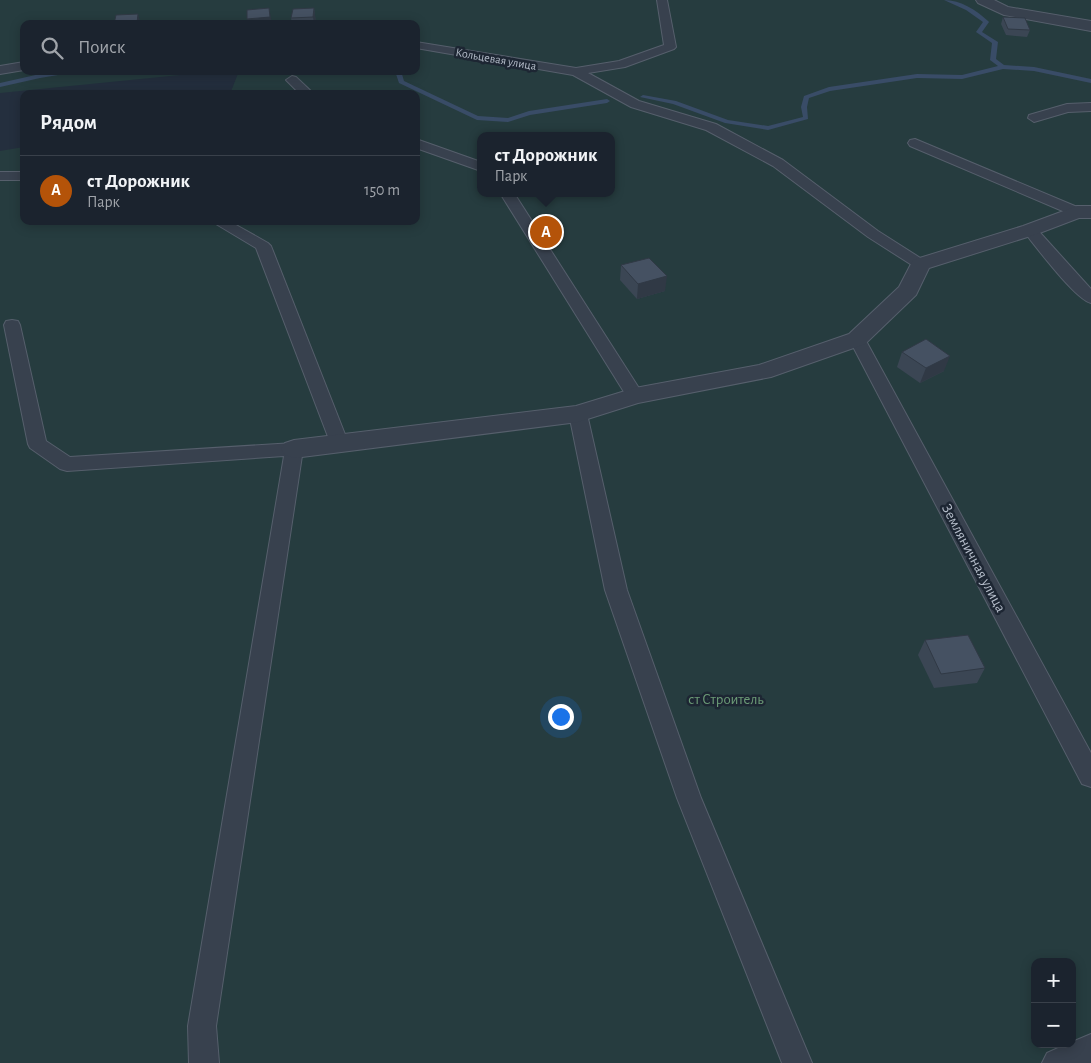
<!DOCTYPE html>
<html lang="ru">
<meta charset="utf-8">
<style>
body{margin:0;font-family:"Alegreya Sans",sans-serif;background:#282f3a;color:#f1f3f6}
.controls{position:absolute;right:15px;bottom:15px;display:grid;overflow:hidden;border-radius:10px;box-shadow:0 2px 12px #0003}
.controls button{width:45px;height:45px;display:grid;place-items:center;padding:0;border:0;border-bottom:1px solid #39404a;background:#1b232e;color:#f1f3f6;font:25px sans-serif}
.you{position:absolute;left:560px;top:716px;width:18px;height:18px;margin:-12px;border:4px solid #fff;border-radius:50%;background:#1a73e8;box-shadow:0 0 0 8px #1a73e833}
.badge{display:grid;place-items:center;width:32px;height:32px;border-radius:50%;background:#b45309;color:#fff;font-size:16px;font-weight:700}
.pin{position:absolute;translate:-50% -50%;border:2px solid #fff;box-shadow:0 1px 5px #0006}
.popup{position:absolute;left:477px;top:132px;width:138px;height:65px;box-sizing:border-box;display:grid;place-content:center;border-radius:10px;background:#1b232e;filter:drop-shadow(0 1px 4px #0005);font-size:16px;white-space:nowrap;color:#a0a4aa}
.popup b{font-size:19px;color:#f1f3f6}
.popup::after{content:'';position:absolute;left:50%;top:100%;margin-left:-10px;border:10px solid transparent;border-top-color:#1b232e}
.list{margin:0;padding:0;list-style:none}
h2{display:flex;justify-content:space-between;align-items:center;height:65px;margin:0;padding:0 20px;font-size:21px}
h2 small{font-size:16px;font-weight:400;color:#a0a4aa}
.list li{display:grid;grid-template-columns:32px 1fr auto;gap:15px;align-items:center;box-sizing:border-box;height:70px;padding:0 20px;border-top:1px solid #39404a}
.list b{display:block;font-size:19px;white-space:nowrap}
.list p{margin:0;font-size:16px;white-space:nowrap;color:#a0a4aa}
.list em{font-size:16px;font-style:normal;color:#a0a4aa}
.icon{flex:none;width:28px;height:28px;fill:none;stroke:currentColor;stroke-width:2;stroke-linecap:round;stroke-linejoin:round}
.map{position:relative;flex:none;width:1091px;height:1063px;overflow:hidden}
.search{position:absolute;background:#1b232e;box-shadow:0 2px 12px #0003;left:20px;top:20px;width:400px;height:55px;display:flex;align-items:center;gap:12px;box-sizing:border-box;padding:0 18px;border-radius:10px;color:#a0a4aa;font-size:19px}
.panel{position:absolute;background:#1b232e;box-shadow:0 2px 12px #0003;left:20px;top:90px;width:400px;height:135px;border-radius:10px}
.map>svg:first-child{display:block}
.green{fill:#263c3f;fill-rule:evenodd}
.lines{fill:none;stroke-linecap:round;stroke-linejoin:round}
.stream{fill:#394c67;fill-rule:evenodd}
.lane-casing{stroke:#565f6c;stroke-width:2}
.street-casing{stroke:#565f6c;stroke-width:2}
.lane{fill:#38414e;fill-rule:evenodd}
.street{fill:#38414e;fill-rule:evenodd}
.wall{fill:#3b4654}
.shaded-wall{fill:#303945}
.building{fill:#455162;stroke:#303945}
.labels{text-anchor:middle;stroke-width:5;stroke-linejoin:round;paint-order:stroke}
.far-street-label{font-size:12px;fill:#b4bcc9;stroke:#1d2633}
.street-label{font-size:15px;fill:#b4bcc9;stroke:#1d2633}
.park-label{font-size:15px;fill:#6b9a76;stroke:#1d2633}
</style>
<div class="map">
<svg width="1091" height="1063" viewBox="0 0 1091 1063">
<rect width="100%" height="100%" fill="#242f3e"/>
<path class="green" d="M0 0H1091V1063H0V151L24 147V221H416V94H230L239 71H416V24H24V71H220L0 93ZM481 136H611V193H481ZM1035 962H1072V1044H1035Z"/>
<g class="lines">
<g class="stream">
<path d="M944 0C961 0 976 10 988 21L989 22 982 32 998 42 996 59 1004 65 1034 67 1091 79V83L1034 71 1003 69 962 79 917 78 830 91 809 98 807 107 808 119 768 130 725 123 673 104 640 97 643 95 676 101 728 120 768 126 803 117 801 107 804 96 829 87 917 74 962 75 998 66 990 60 992 43 976 32 983 22 966 10Z"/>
<polygon points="63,71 82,71 40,78 0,87 0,83 40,74"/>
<polygon points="395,71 401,71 404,81 478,116 508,118 529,111 607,99 610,101 607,103 530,115 508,122 477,120 399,83"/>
</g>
<g class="lane-casing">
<g id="lane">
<polygon points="657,0 667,0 676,47 674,49 625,67 588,73 639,101 716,124 783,160 878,231 925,261 928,264 925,267 915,267 868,237 773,166 706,130 631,107 573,75 416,48 416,42 576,68 619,61 664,45"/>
<polygon points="24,62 24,70 0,74 0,66"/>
<polygon points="292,76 296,77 314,94 300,94 286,80"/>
<polygon points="1091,103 1091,111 1068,112 1034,122 1028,118 1029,115 1067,104"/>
<polygon points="416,139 481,162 481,171 416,148"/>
<polygon points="915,139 1082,209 1084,212 1082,215 1072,215 910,146 908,143 910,140"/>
<rect x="0" y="172" width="24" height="8"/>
<polygon points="500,193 514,193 644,396 641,400 635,402 629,400"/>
<polygon points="211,221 229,221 268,243 271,246 348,442 346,446 339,448 332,446 330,442 256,248"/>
<path d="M1030 226 1035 227 1091 289V303C1075 299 1037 248 1025 233L1023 230 1025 227Z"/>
<polygon points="12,320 18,321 20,325 46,441 70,457 294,443 301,444 303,449 216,1026 219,1063 189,1063 188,1026 284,456 67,471 60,469 30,448 28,444 4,325 6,321"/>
<polygon points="857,334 863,335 865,339 1091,753 1091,787 1082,784 849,339 851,335"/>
<polygon points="578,408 584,410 587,414 627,590 701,798 812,1063 782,1063 677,798 605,590 569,414 572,410"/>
<polygon points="1091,1034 1091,1063 1042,1063 1047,1053 1067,1044 1072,1044 1072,1042"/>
</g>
</g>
<g class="street-casing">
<g id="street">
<polygon points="976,0 994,0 1008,7 1091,21 1091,31 1004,15 978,3"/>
<polygon points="1077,206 1091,206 1091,218 1079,218 1037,234 929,268 916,295 865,344 771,377 638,403 578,422 294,458 285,455 281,449 285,443 294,440 576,406 635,388 759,365 849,334 899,287 913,260 1023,226"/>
</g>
</g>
<use href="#lane" class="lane"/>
<use href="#street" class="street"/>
</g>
<g class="wall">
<polygon points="314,8 316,24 292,24 291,18"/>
<polygon points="1003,17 1030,30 1027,37 1006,35 1001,24"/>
<polygon points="621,265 665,291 637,299 620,280"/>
<polygon points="902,352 944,371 920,383 897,367"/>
<polygon points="925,640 985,668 977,683 934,688 918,655"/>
</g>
<g class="shaded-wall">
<polygon points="269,8 272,24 248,24 247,19"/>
<polygon points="314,8 316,21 316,24 314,24 313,17"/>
<polygon points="138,14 141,24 124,24"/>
<polygon points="667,276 665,291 637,299 638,284"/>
<polygon points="950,356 944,371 920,383 926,368"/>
</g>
<g class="building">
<polygon points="269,8 270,17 247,19 247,10"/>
<polygon points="314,8 313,17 291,18 293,9"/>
<polygon points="138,14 137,23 114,24 116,15"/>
<polygon points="1003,17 1025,18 1030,30 1008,29"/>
<polygon points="649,258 667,276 638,284 621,265"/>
<polygon points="926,339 950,356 926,368 902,352"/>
<polygon points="968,635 985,668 941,674 925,640"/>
</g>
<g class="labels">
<g class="far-street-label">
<text transform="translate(496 59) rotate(10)" y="4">Кольцевая улица</text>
</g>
<g class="street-label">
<text transform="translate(974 558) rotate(62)" y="5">Земляничная улица</text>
</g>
<g class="park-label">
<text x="726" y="704">ст Строитель</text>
</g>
</g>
</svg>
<div class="controls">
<button>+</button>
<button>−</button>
</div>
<div class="you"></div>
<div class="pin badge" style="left:546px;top:232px">A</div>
<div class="popup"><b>ст Дорожник</b>Парк</div>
<div class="search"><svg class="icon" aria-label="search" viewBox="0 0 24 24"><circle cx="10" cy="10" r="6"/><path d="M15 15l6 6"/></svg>Поиск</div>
<section class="panel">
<h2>Рядом<small></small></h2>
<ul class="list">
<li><span class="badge">A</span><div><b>ст Дорожник</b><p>Парк</p></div><em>150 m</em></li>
</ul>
</section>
</div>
